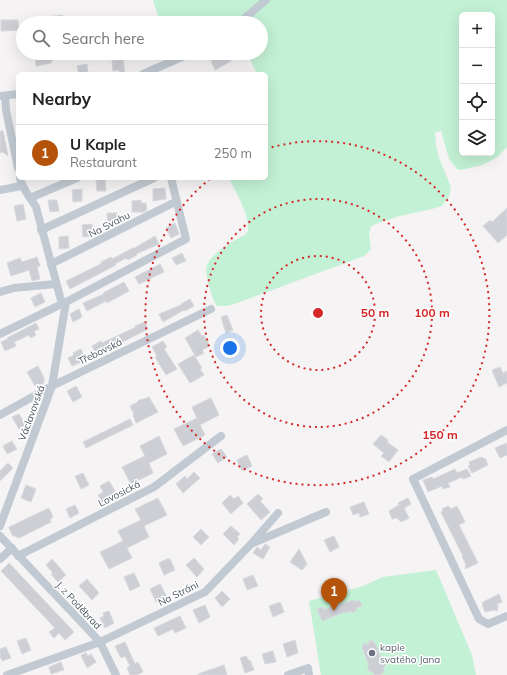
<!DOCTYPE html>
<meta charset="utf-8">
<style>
body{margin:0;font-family:Mulish,sans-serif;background:#f2f2f2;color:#222}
.controls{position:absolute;right:12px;top:12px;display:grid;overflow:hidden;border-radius:6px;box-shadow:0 4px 16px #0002}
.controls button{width:36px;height:36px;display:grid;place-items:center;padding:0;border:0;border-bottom:1px solid #e0e0e0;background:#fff;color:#222;font:20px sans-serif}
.you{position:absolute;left:230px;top:348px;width:14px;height:14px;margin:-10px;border:3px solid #fff;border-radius:50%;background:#1a73e8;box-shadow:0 0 0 6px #1a73e833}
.badge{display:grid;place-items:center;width:26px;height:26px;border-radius:50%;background:#b45309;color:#fff;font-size:13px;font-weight:700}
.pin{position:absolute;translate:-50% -33px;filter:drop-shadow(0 1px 2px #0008)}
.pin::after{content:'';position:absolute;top:21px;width:14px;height:12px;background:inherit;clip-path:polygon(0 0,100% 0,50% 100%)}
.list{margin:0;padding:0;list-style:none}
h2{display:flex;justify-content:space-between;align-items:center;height:52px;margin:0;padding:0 16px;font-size:17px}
h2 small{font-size:13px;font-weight:400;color:#767676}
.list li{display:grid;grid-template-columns:26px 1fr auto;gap:12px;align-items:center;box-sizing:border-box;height:56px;padding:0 16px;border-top:1px solid #e0e0e0}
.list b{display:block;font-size:15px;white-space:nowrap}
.list p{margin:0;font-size:13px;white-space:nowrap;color:#767676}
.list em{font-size:13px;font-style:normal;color:#767676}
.icon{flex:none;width:22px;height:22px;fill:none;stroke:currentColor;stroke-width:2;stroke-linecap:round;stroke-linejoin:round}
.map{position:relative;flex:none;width:507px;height:675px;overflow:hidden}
.search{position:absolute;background:#fff;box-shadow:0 4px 16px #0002;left:16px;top:16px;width:252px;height:44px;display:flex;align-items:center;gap:10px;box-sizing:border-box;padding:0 14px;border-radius:22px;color:#767676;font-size:15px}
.panel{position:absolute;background:#fff;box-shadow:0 4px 16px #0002;left:16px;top:72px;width:252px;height:108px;border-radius:6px}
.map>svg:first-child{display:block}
.green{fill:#c3f1d5;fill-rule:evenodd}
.building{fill:#cdcfd5;stroke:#d7d9de}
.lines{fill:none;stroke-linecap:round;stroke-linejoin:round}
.street{stroke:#c1cad2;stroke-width:8}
.ring{fill:none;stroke:#d62828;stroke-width:2;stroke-dasharray:2 4}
.worship-dot{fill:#6b7280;stroke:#fff;stroke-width:1.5}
.labels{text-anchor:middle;stroke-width:3;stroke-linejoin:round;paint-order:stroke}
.street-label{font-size:10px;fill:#4a5661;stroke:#fff}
.worship-label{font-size:10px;fill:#5b616d;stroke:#fff;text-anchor:start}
.centre{fill:#d62828;stroke:#fff;stroke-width:2}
.ring-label{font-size:12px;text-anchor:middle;font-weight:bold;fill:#d62828;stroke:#fff;stroke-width:3;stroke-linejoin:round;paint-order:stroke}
</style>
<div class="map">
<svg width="507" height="675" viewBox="0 0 507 675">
<rect width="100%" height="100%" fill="#f5f3f3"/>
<g class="green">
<path d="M153 0H507V147L496 158 482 165 461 170 457 169 449 159 442 135V131L436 132 435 133 436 145 439 158 451 187 449 197 442 206 432 209 400 216 375 224 371 227 369 233 371 249 364 256 237 303 227 306H217C212 298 211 292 208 283 207 277 205 271 207 265 210 256 229 243 237 239 241 236 247 236 248 230 250 215 235 191 229 178H266V74H257L247 53H261V23H160ZM462 15H492V153H462Z"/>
<polygon points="436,570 472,655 476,675 321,675 309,601 363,586 383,577"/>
</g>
<g class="building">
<polygon points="62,15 64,23 49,23 48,17"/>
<polygon points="1,20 18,20 19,30 1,31"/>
<polygon points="222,53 223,55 228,54 231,61 215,70 211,61 218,58 217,55"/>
<polygon points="42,55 44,56 50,55 53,59 51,63 36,66 35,58 41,57"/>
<polygon points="123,59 125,74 120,74 119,70 113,71 112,61"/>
<polygon points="87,64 88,74 79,74 77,66"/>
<polygon points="0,131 3,131 8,156 3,152 0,153"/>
<polygon points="105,179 106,191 97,191 96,180"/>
<polygon points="165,188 166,199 153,201 153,189"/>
<polygon points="82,189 82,201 73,202 72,190"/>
<polygon points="48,200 57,200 59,211 50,212"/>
<polygon points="141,200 141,203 146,203 147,210 144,212 132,212 132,201"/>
<polygon points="23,204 26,219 17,221 14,206"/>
<polygon points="507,208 507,235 498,243 483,226 490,220 492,222"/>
<polygon points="107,213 117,213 117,224 108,225"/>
<polygon points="175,223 179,234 171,238 166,228"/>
<polygon points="92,224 93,236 83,237 82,225"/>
<polygon points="68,236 69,248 59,249 59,237"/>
<polygon points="155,236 159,244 136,254 137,255 128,260 126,258 115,264 116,265 70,289 66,281 101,264 101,262 111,257 112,259 133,248 133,249"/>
<polygon points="182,253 186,261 176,265 172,258"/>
<polygon points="37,257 40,266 37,267 40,279 32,281 29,270 11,276 7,263 20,258 22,262"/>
<polygon points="160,264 164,272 139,284 135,277"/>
<polygon points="124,282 129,291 107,303 106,301 87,311 83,303 104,294 103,293"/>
<polygon points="41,293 45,302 35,307 31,298"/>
<polygon points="190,299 194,306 185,311 184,310 163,322 159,314 181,305 181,304"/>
<polygon points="79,309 82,317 73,322 70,314"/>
<polygon points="227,315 233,330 226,333 221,317"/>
<polygon points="145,322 148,329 97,355 92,346 101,341 102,343 136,327 135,326"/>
<polygon points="36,323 39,329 34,331 36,335 31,338 29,335 14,342 16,346 5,351 1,342 8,339 7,338"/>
<polygon points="198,330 202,336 204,335 210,346 202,350 204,353 196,357 185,338"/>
<polygon points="163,341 167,347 164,349 177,369 166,375 155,357 157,356 152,347"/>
<polygon points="81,349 86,360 72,366 68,358 74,355 73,353"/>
<polygon points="194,355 202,368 200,369 204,375 190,383 178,364"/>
<polygon points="38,366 44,378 44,383 35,386 27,372"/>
<polygon points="500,367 503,373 507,371 507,383 499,387 492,370"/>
<polygon points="76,386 82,397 73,402 67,391"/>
<polygon points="149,397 158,412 136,423 133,415 134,414 130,406 136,403 139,400 144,399"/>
<polygon points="211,398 219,415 200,425 205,435 183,446 174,429 197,418 192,407"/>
<polygon points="19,414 25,425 19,429 12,417"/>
<polygon points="130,419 133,425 86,448 83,442"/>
<polygon points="381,435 388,440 387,442 398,450 389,462 381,456 384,453 373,444"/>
<polygon points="159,436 167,454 149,463 153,473 131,484 122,467 145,456 140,446"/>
<polygon points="12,441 17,449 7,454 3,446"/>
<polygon points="507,443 507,455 500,458 495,448"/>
<polygon points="221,449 227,457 218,463 212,454"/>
<polygon points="247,455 252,466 242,471 237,460"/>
<polygon points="482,457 483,459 485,458 488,465 472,473 468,466 470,465 469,462"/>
<polygon points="8,463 13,468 0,481 0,471"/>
<polygon points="455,469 457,473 467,469 471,476 463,479 462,477 448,483 450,487 443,489 442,486 428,492 423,480 432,477 433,479"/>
<polygon points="194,472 200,478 183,493 176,484 185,476 187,479"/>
<polygon points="83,473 89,485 81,489 75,476"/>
<polygon points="109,481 115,491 113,492 115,496 102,502 98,495 103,492 100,486"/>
<polygon points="26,485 36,489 31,502 21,498"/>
<polygon points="258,494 263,499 260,501 270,512 261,520 247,504"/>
<polygon points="230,495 234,499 238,496 243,503 231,514 222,503"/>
<polygon points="158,498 167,515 144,526 149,537 127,548 132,558 109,569 100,552 123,541 118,531 141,520 135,509"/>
<polygon points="408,498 411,504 404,508 409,518 401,522 397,518 392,519 389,511 399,505 398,503"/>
<polygon points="364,502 369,514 360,517 359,513 353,515 350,507"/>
<polygon points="75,505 79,513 70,518 66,509"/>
<polygon points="448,506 451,509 457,506 465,522 459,525 478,563 465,569 466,564 462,557 463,556 441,512 443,511 442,509"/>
<polygon points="49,508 53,517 50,519 51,522 19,538 12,535 9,527"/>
<polygon points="231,526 240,534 237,537 239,539 234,545 223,534"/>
<polygon points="201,529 209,537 201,545 193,537"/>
<polygon points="334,536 339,547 330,552 324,540"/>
<polygon points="265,544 270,547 263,559 253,553 257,547 261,550"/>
<polygon points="299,549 307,564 302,570 290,562"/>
<polygon points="194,558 204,569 197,577 186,565"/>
<polygon points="52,559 66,575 58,582 51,574 53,573 46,565"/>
<polygon points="167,559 170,559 175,570 164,575 159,563"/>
<polygon points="9,563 74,632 65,640 59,633 54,638 49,632 55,628 1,571"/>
<polygon points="134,573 140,586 130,591 124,577"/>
<polygon points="253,575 258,586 247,590 243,579"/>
<polygon points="87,579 99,593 92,600 79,586"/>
<polygon points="160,584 167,597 156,602 150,589"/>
<polygon points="222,591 230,599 222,607 215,598"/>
<polygon points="499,594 502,602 497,604 498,607 497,611 494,610 485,612 482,604 483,604 483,602"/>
<polygon points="353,600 354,602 359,600 362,606 356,608 357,610 352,613 351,611 346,613 345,612 322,621 317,609 323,607 324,610 342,603 343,604"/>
<polygon points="280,602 284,612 273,617 269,606"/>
<polygon points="205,605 210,617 199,623 193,610"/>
<polygon points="109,611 114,623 105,628 100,618 104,616 103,613"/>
<polygon points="180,616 186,628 175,633 173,629 158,636 154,628"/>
<polygon points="26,638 31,650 22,654 17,641"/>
<polygon points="295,640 298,653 287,657 283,644"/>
<polygon points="370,640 375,643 382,660 383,659 386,665 384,666 384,672 380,675 375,675 371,671 370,672 367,666 369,665 362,648 364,643 368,645"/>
<polygon points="125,642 135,664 138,662 143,672 137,675 130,675 127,668 130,666 125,656 121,658 115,646"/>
<polygon points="6,647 11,658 2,661 0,656 0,649"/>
<polygon points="273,651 276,662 265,664 262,654"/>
<polygon points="86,653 88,656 91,654 96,662 87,668 81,655"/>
<polygon points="246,656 249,661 250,660 254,670 245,673 240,658"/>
<polygon points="61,662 64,670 51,674 49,667"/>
<polygon points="224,665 227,675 198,675 198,674"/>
</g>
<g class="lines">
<g class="street">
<polyline points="239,23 266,0"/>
<polyline points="143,74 191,53"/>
<polyline points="1,96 18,94"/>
<polyline points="5,96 6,110 18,168"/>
<path d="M20 178C22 189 30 197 36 207L62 304"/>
<polyline points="0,190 21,186"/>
<polyline points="30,198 77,178"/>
<polyline points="41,230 154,178"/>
<polyline points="51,264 177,201"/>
<polyline points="0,292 14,288 55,284"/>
<polyline points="0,334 66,302 186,239 171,178"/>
<polyline points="0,415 52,386 211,309"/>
<polyline points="507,430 413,479 479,619 488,624 507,616"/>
<polyline points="0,526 52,386 66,302"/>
<polyline points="0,536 100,642 116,675"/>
<polyline points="253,543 326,512"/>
<polyline points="18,556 154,487 221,436"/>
<polyline points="0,559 12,548"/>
<polyline points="7,675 100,642 205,592 252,543 278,513"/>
<polyline points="288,675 308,668 309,675"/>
</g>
</g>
<g class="ring">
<circle cx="318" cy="313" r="57"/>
<circle cx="318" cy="313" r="114"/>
<path d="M266 149A172 172 0 1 1 211 178"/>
</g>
<circle class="worship-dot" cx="372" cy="653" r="4"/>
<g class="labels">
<g class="street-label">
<text transform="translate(109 224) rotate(-27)" y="4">Na Svahu</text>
<text transform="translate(100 351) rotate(-26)" y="4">Třebovská</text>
<text transform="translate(31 413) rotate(-70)" y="4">Václavovská</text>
<text transform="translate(119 493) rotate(-27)" y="4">Lovosická</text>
<text transform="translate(178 593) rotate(-26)" y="4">Na Stráni</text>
<text transform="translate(79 605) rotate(47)" y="4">J. z Poděbrad</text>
</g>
<g class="worship-label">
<text x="380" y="651">kaple<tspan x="380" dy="12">svatého Jana</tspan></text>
</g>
</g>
<circle cx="318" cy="313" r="6" class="centre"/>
<g class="ring-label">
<text x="375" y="317">50 m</text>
<text x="432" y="317">100 m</text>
<text x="440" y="439">150 m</text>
</g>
</svg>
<div class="controls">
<button>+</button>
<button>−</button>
<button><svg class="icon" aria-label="locate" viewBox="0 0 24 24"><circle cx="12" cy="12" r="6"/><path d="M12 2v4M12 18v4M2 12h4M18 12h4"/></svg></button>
<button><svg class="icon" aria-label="layers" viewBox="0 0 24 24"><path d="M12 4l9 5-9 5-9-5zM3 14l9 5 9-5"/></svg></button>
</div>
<div class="you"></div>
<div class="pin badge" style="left:334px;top:611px">1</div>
<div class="search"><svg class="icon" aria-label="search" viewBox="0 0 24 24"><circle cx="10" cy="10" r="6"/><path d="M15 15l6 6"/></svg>Search here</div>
<section class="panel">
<h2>Nearby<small></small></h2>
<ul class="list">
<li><span class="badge">1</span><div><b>U Kaple</b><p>Restaurant</p></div><em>250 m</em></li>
</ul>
</section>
</div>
